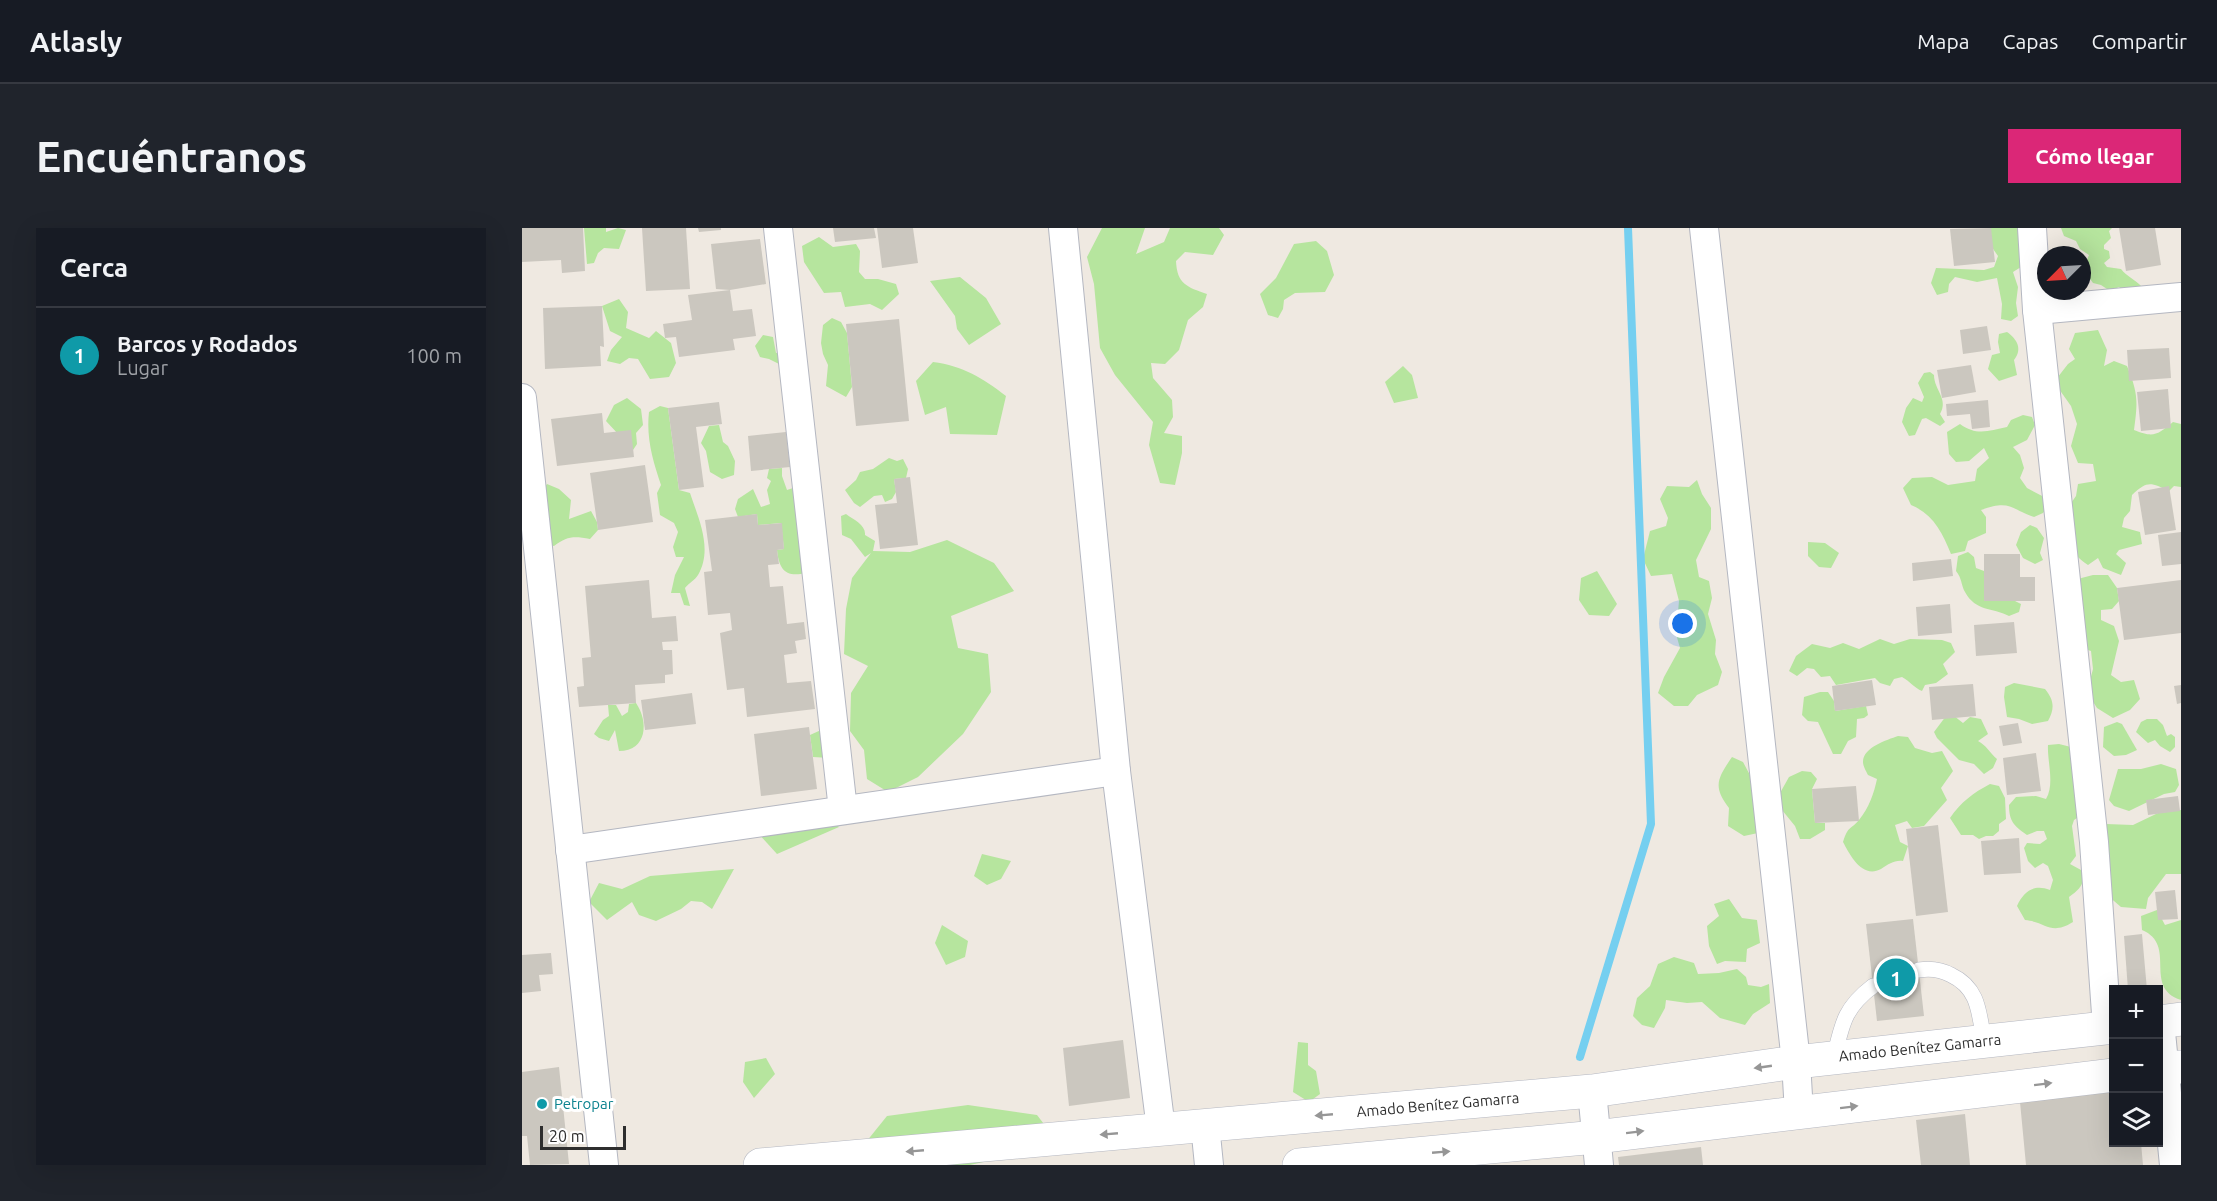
<!DOCTYPE html>
<html lang="es">
<meta charset="utf-8">
<style>
body{margin:0;font-family:Ubuntu,sans-serif;background:#20242c;color:#f1f3f6}
.controls{position:absolute;right:18px;bottom:18px;display:grid;overflow:hidden;border-radius:0px;box-shadow:0 6px 24px #0002}
.controls button{width:54px;height:54px;display:grid;place-items:center;padding:0;border:0;border-bottom:2px solid #363941;background:#171b24;color:#f1f3f6;font:30px sans-serif}
.compass{position:absolute;left:1515px;top:18px;width:54px;height:54px;border-radius:50%;background:#171b24;box-shadow:0 6px 24px #0002;rotate:246deg}
.scale{position:absolute;left:18px;bottom:15px;width:86px;box-sizing:border-box;padding-left:6px;border:3px solid #2e2e2e;border-top:0;font-size:16px;line-height:21px;white-space:nowrap;color:#2e2e2e;-webkit-text-stroke:4px #fff;paint-order:stroke}
.you{position:absolute;left:1161px;top:396px;width:21px;height:21px;margin:-15px;border:4px solid #fff;border-radius:50%;background:#1a73e8;box-shadow:0 0 0 9px #1a73e833}
.badge{display:grid;place-items:center;width:39px;height:39px;border-radius:50%;background:#db2777;color:#fff;font-size:20px;font-weight:700}
.pin{position:absolute;translate:-50% -50%;border:3px solid #fff;box-shadow:0 2px 6px #0006}
.list{margin:0;padding:0;list-style:none}
h2{display:flex;justify-content:space-between;align-items:center;height:78px;margin:0;padding:0 24px;font-size:26px}
h2 small{font-size:20px;font-weight:400;color:#9ea1a6}
.list li{display:grid;grid-template-columns:39px 1fr auto;gap:18px;align-items:center;box-sizing:border-box;height:96px;padding:0 24px;border-top:2px solid #363941}
.list b{display:block;font-size:22px;white-space:nowrap}
.list p{margin:0;font-size:20px;white-space:nowrap;color:#9ea1a6}
.list em{font-size:20px;font-style:normal;color:#9ea1a6}
.icon{flex:none;width:33px;height:33px;fill:none;stroke:currentColor;stroke-width:2;stroke-linecap:round;stroke-linejoin:round}
.map{position:relative;flex:none;width:1659px;height:937px;overflow:hidden;border-radius:0px}
header{display:flex;align-items:center;gap:36px;box-sizing:border-box;height:84px;padding:0 30px;background:#171b24;border-bottom:2px solid #363941}
header strong{font-size:28px}
nav{display:flex;gap:33px;margin-inline-start:auto;font-size:21px}
.intro{display:flex;align-items:center;justify-content:space-between;box-sizing:border-box;height:144px;padding:0 36px}
h1{margin:0;font-size:42px}
.button{padding:15px 27px;border-radius:0px;background:#db2777;color:#fff;font-size:21px;font-weight:700}
main{display:flex;gap:36px;padding:0 36px}
aside{flex:1;background:#171b24;border-radius:0px;box-shadow:0 6px 24px #0002}
.map>svg:first-child{display:block}
.green{fill:#b6e59e}
.lines{fill:none;stroke-linecap:round;stroke-linejoin:round}
.stream{stroke:#75cff0;stroke-width:8}
.building{fill:#cbc7bf}
.service-casing{stroke:#b4b7c1;stroke-width:16}
.minor-casing{stroke:#b4b7c1;stroke-width:30}
.secondary-casing{stroke:#b4b7c1;stroke-width:34}
.service{stroke:#fff;stroke-width:15}
.minor{stroke:#fff;stroke-width:28}
.secondary{stroke:#fff;stroke-width:33}
.oneway{fill:#969696}
.culture-dot{fill:#0f9aa8;stroke:#fff;stroke-width:2}
.labels{text-anchor:middle;stroke-width:6;stroke-linejoin:round;paint-order:stroke}
.street-label{font-size:15px;fill:#2e2e2e;stroke:#fff}
.culture-label{font-size:15px;fill:#0d838f;stroke:#fff;text-anchor:start}
</style>
<header>
<strong>Atlasly</strong>
<nav><a>Mapa</a><a>Capas</a><a>Compartir</a></nav>
</header>
<div class="intro"><h1>Encuéntranos</h1><a class="button">Cómo llegar</a></div>
<main>
<aside>
<h2>Cerca<small></small></h2>
<ul class="list">
<li><span class="badge" style="background:#0f9aa8">1</span><div><b>Barcos y Rodados</b><p>Lugar</p></div><em>100 m</em></li>
</ul>
</aside>
<div class="map">
<svg width="1659" height="937" viewBox="0 0 1659 937">
<rect width="100%" height="100%" fill="#efe9e1"/>
<g class="green">
<polygon points="62,0 84,0 84,4 96,0 104,2 97,21 82,20 76,25 72,35 65,36"/>
<path d="M580 0H623L614 26 642 14 648 0H697L702 7 691 27 663 24 654 33C655 56 665 59 685 66L681 79 666 92 657 122 643 136 629 135 631 150 650 172 651 189 642 205 660 208V225L653 257 638 255 627 217 631 194 593 147 578 120 572 56 565 29Z"/>
<polygon points="1468,0 1504,0 1507,34 1491,44 1496,59 1494,75 1496,88 1489,93 1479,91 1480,76 1475,50 1455,54 1433,49 1427,56 1426,64 1415,67 1409,55 1414,40 1462,42 1472,39 1476,28 1462,8"/>
<path d="M1539 0H1590L1587 3 1589 10 1582 17V21L1587 23 1588 30 1582 35 1585 39 1599 41C1605 49 1613 51 1620 59L1609 69 1597 59 1588 63 1579 57 1571 55 1561 41 1567 27 1558 21 1554 13 1542 8Z"/>
<polygon points="297,9 311,19 334,16 338,23 337,44 343,51 356,51 374,56 377,66 360,82 348,76 323,79 319,64 302,65 282,34 280,18"/>
<polygon points="794,13 805,23 812,47 803,64 773,65 762,72 761,81 756,90 746,87 738,66 754,50 772,16"/>
<polygon points="438,49 464,70 479,96 447,117 435,101 433,88 408,53"/>
<polygon points="97,71 106,84 104,100 127,110 134,103 149,115 154,135 147,149 128,151 116,131 107,130 98,136 85,133 89,122 100,109 88,103 80,78"/>
<polygon points="310,90 319,94 325,105 330,159 324,169 304,158 306,137 301,126 299,115 301,97"/>
<path d="M1576 102 1585 122 1582 138 1592 133 1605 138C1616 165 1616 173 1612 202 1632 210 1635 207 1651 194L1659 196V259L1652 258 1647 263C1629 255 1626 252 1610 267L1608 283 1602 290 1600 299 1618 304 1620 316 1597 322 1594 326 1604 335 1599 347 1581 340 1576 330 1566 337C1546 323 1544 314 1538 291L1554 268 1556 256 1574 253 1571 236 1556 235 1549 218 1555 196 1549 178 1532 154 1546 136 1553 131 1547 121 1553 105Z"/>
<path d="M1485 104C1495 111 1501 121 1492 132L1495 147 1477 153 1466 141 1470 127 1478 125 1476 114 1477 106Z"/>
<polygon points="241,107 251,109 254,125 264,124 257,136 247,131 238,129 233,118"/>
<path d="M411 134C441 138 461 150 484 168L475 207 428 206 424 179 403 187 394 153Z"/>
<polygon points="881,138 890,147 896,170 872,175 863,154"/>
<path d="M1408 144 1412 147C1412 162 1427 171 1418 186L1423 194 1418 198 1404 190 1400 191 1393 207 1387 208 1380 194 1384 180 1391 170 1400 174 1402 169 1396 155 1402 145Z"/>
<polygon points="105,170 119,181 121,197 114,205 115,216 111,222 84,193 92,177"/>
<path d="M138 178 146 180 157 262 168 265C177 292 191 321 176 347 173 352 167 355 163 360L168 378 162 377 158 365H149L153 347 162 329H154L151 319 156 304 152 295 138 287 135 265 139 257C131 233 124 210 127 184Z"/>
<path d="M1501 187 1510 189 1513 197 1505 212 1491 219 1498 227 1502 240 1498 250 1505 260 1524 270 1525 280 1521 285 1512 289C1487 280 1488 272 1459 282L1464 289V305L1446 313 1443 323 1429 326C1420 304 1411 286 1389 277L1381 260 1390 250 1410 249 1426 257 1453 253 1455 241 1467 230 1462 220 1447 233 1434 234 1427 226 1425 204 1438 196C1454 208 1467 203 1485 199L1489 192Z"/>
<polygon points="197,197 201,214 206,218 213,233 212,247 200,251 188,244 184,223 179,215 187,198"/>
<polygon points="367,230 375,233 381,231 386,241 384,250 372,251 374,264 370,271 363,274 360,267 352,268 338,279 332,275 323,262 334,252 338,244 351,241"/>
<path d="M260 240V248L265 262 271 260 284 345C263 350 257 341 255 322L262 321 259 295 236 297 235 286 216 289 213 281 216 271 231 261 239 279 248 276 245 262 249 253 245 250 247 241Z"/>
<polygon points="1175,252 1180,266 1189,280 1189,301 1174,332 1177,349 1187,353 1190,370 1186,386 1194,412 1193,426 1200,444 1196,457 1175,467 1166,478 1152,478 1136,465 1142,449 1158,420 1154,406 1157,373 1150,346 1129,348 1121,331 1128,303 1144,298 1146,290 1138,271 1145,258 1167,259"/>
<path d="M25 256 37 261 49 272 47 291 69 283 75 294 76 302 68 311C52 308 45 308 32 318L23 316 20 263Z"/>
<path d="M324 286C332 292 344 297 343 307L353 313 351 323 388 324 425 312 472 335 492 363 429 388 436 420 466 426 469 464 441 506 396 549 366 564 345 551 342 522 328 503 329 465 346 438 322 426 324 381 330 350 349 325 343 329 329 311 320 307 319 288Z"/>
<polygon points="1508,297 1515,300 1522,310 1518,325 1521,332 1513,336 1501,330 1494,317 1499,304"/>
<polygon points="1286,314 1303,315 1317,325 1309,340 1297,339 1286,328"/>
<path d="M1446 324 1452 329 1454 340 1462 343V373H1493L1499 376 1497 384 1487 388C1470 379 1454 384 1443 364 1439 357 1440 350 1434 343L1436 328Z"/>
<polygon points="1075,343 1095,376 1087,388 1067,387 1057,372 1059,350"/>
<polygon points="1571,347 1586,347 1595,360 1597,373 1590,381 1579,382 1579,392 1592,398 1597,413 1589,447 1599,454 1612,452 1618,471 1608,482 1591,490 1575,480 1565,464 1571,441 1569,423 1553,418 1548,353"/>
<path d="M1358 411 1372 416 1388 411 1420 412 1429 415 1433 424 1421 436 1426 446 1414 455 1403 457 1400 463C1392 460 1388 453 1380 449L1372 451 1368 458 1358 455 1353 450 1314 457 1308 448 1299 449 1292 441 1285 440 1275 448 1267 443 1274 428 1290 416 1308 420 1321 415 1337 421Z"/>
<path d="M1492 455 1523 461C1532 472 1533 480 1526 493L1510 496 1497 491 1485 489 1482 469 1483 459Z"/>
<polygon points="1298,464 1306,464 1312,473 1313,483 1344,478 1346,487 1342,490 1335,491 1334,509 1326,513 1319,526 1311,526 1296,494 1286,493 1280,487 1282,469"/>
<path d="M114 475C127 494 125 523 97 523L93 502 87 513 77 510 72 506 81 492 87 488 86 477H94L100 488 106 484 107 476Z"/>
<path d="M1427 484 1441 495 1448 489 1459 491 1466 506 1456 513C1464 517 1468 525 1475 531L1471 540 1462 546 1452 536 1437 532 1415 510 1412 504Z"/>
<polygon points="1625,491 1635,491 1641,497 1645,508 1649,506 1653,509 1653,519 1648,524 1638,518 1633,512 1626,515 1614,504 1619,494"/>
<polygon points="1595,494 1600,496 1615,522 1604,527 1592,528 1581,519 1582,499"/>
<polygon points="299,502 308,530 291,529 288,507"/>
<path d="M1376 508 1386 509 1393 520 1410 525 1420 523 1431 543 1419 560 1425 572 1402 598 1390 600 1385 593 1373 597 1378 614 1386 618 1381 633C1372 632 1367 636 1359 641 1340 651 1328 627 1321 614 1327 596 1328 603 1337 592 1347 580 1352 565 1355 551L1346 547C1344 543 1341 538 1341 534 1341 519 1365 512 1376 508Z"/>
<path d="M1537 516 1549 519 1561 586 1552 592 1550 598 1554 628 1548 636 1559 642C1564 656 1558 661 1547 669L1551 694C1528 708 1525 694 1503 692L1495 678C1502 663 1512 656 1528 662L1531 652 1526 638 1521 635 1513 640 1506 633 1502 620 1505 615 1518 616 1525 611 1522 603H1515L1505 607C1492 598 1487 593 1487 577L1494 569 1514 568 1524 571C1533 556 1525 533 1526 517Z"/>
<path d="M1210 529 1221 534 1229 549 1236 605 1222 608 1206 598 1207 580C1190 558 1196 550 1210 529Z"/>
<polygon points="1639,536 1654,541 1657,557 1653,564 1642,566 1607,583 1592,578 1587,572 1596,541 1619,541"/>
<polygon points="1280,543 1289,544 1295,551 1290,561 1293,595 1303,595 1303,602 1288,611 1278,611 1273,598 1260,582 1258,565 1267,549"/>
<path d="M1468 556 1477 558 1483 570 1484 591 1477 596V603L1471 608H1464L1457 611 1451 607H1439L1428 590C1439 574 1451 565 1468 556Z"/>
<polygon points="291,574 317,599 255,626 234,603"/>
<polygon points="1659,582 1659,646 1644,646 1626,670 1624,681 1599,679 1585,667 1584,596 1611,597 1636,585"/>
<polygon points="460,626 489,633 479,651 465,657 452,648"/>
<polygon points="212,641 190,681 180,674 169,673 159,681 134,693 117,687 110,674 85,692 67,674 77,655 100,661 128,648"/>
<polygon points="1207,671 1220,690 1235,692 1238,715 1225,721 1224,734 1203,733 1195,736 1187,718 1185,698 1197,688 1192,676"/>
<path d="M1635 682 1643 697 1659 692V772C1620 759 1656 717 1620 702L1619 688Z"/>
<polygon points="420,697 446,713 443,729 424,737 413,715"/>
<polygon points="1152,729 1172,735 1176,746 1197,745 1215,741 1224,749 1226,757 1239,759 1247,756 1248,775 1231,786 1223,797 1198,790 1180,774 1165,775 1144,772 1143,780 1132,800 1120,797 1111,788 1115,770 1128,758 1136,736"/>
<polygon points="776,814 786,815 786,837 794,843 798,866 787,874 771,864"/>
<polygon points="244,830 253,846 232,870 221,854 223,834"/>
<polygon points="446,877 515,887 538,917 448,937 353,937 340,919 365,888"/>
</g>
<g class="lines">
<polyline class="stream" points="1058,829 1129,596 1106,0"/>
</g>
<g class="building">
<polygon points="0,0 61,0 63,43 40,45 39,32 0,34"/>
<polygon points="120,0 164,0 168,61 124,63"/>
<polygon points="176,0 199,0 199,2 177,4"/>
<polygon points="311,0 352,0 354,10 313,14"/>
<polygon points="355,0 391,0 396,35 360,40"/>
<polygon points="1469,0 1473,34 1432,38 1428,1"/>
<polygon points="1597,0 1633,0 1639,37 1604,43"/>
<polygon points="238,11 244,56 208,62 194,61 189,16"/>
<polygon points="208,62 211,83 230,81 234,108 211,111 213,122 157,129 154,109 143,110 141,96 170,92 166,67"/>
<polygon points="80,78 82,119 78,118 79,138 23,141 21,80"/>
<polygon points="377,91 387,193 334,198 324,96"/>
<polygon points="1465,98 1469,122 1441,126 1438,102"/>
<polygon points="1647,120 1649,150 1607,153 1605,122"/>
<polygon points="1449,137 1454,164 1420,170 1415,142"/>
<polygon points="1646,161 1649,200 1619,203 1615,164"/>
<polygon points="1466,172 1468,199 1450,201 1448,186 1425,188 1424,176"/>
<polygon points="197,174 200,196 174,199 182,259 157,262 146,180"/>
<polygon points="80,185 82,205 109,202 112,229 35,238 29,191"/>
<polygon points="264,204 268,239 229,243 226,208"/>
<polygon points="123,237 131,294 76,302 68,245"/>
<polygon points="388,249 396,317 358,321 353,277 375,275 372,251"/>
<polygon points="1647,258 1654,302 1623,307 1616,264"/>
<polygon points="235,286 236,297 260,295 262,321 255,322 257,336 246,337 248,359 261,358 265,396 282,394 284,411 273,413 275,425 262,427 265,455 289,453 293,481 225,489 222,460 205,462 198,405 210,402 208,385 186,387 182,344 190,343 183,292"/>
<polygon points="1659,304 1659,336 1640,338 1636,307"/>
<polygon points="1462,326 1498,326 1498,349 1513,349 1513,373 1462,373"/>
<polygon points="1429,331 1431,348 1391,353 1390,335"/>
<polygon points="127,352 130,390 154,388 156,413 140,414 141,422 150,422 151,446 143,447 143,455 113,457 114,475 57,479 55,459 62,458 60,430 69,429 63,358"/>
<polygon points="1659,352 1659,405 1602,412 1595,360"/>
<polygon points="1428,376 1430,405 1396,408 1394,379"/>
<polygon points="1492,394 1495,425 1454,428 1452,397"/>
<polygon points="1350,452 1354,477 1313,483 1310,458"/>
<polygon points="1451,456 1454,488 1410,492 1407,459"/>
<polygon points="1659,457 1659,475 1655,476 1652,458"/>
<polygon points="170,465 174,496 123,502 119,472"/>
<polygon points="1496,495 1500,515 1481,518 1477,498"/>
<polygon points="287,499 295,561 239,568 232,506"/>
<polygon points="1514,525 1519,563 1485,567 1481,530"/>
<polygon points="1334,558 1337,593 1293,595 1290,561"/>
<polygon points="1656,568 1658,583 1626,587 1624,572"/>
<polygon points="1416,597 1426,684 1394,688 1384,601"/>
<polygon points="1497,610 1499,645 1462,647 1459,613"/>
<polygon points="1653,662 1656,691 1636,692 1633,664"/>
<polygon points="1391,691 1402,788 1355,793 1344,696"/>
<polygon points="1620,706 1625,762 1606,762 1602,708"/>
<polygon points="29,725 31,746 17,747 19,763 0,765 0,727"/>
<polygon points="601,812 608,870 547,878 541,820"/>
<polygon points="37,839 47,936 8,937 5,908 0,908 0,844"/>
<polygon points="1592,864 1592,915 1619,915 1621,937 1504,937 1498,874"/>
<polygon points="1443,886 1448,937 1399,937 1394,892"/>
<polygon points="1179,919 1181,937 1097,937 1096,929"/>
</g>
<g class="lines">
<g class="service-casing">
<g id="service">
<path d="M1397 742C1409 740 1418 741 1429 747 1457 760 1457 785 1462 813"/>
<path d="M1312 830C1320 796 1322 780 1351 758"/>
</g>
</g>
<g class="minor-casing">
<g id="minor">
<polyline points="256,0 321,582"/>
<polyline points="541,0 594,543 639,901"/>
<polyline points="1182,0 1274,834 1277,885"/>
<polyline points="1510,0 1515,82 1572,614 1585,800"/>
<polyline points="1515,82 1659,69"/>
<polyline points="0,170 82,937"/>
<polyline points="48,622 594,543"/>
<polyline points="1638,794 1652,937"/>
<polyline points="1070,863 1077,937"/>
<polyline points="683,897 687,937"/>
</g>
</g>
<g class="secondary-casing">
<g id="secondary">
<polyline points="1636,794 1659,791"/>
<polyline points="1636,841 1659,839"/>
<polyline points="238,937 1070,863 1274,834 1592,799"/>
<polyline points="777,937 1074,909 1592,847"/>
</g>
</g>
<use href="#service" class="service"/>
<use href="#minor" class="minor"/>
<use href="#secondary" class="secondary"/>
</g>
<defs><path id="oneway-solid" d="M-6-.8H1V-3.2L6.5 0L1 3.2V.8H-6Z" transform="scale(1.5)"/></defs>
<g class="oneway">
<use href="#oneway-solid" transform="translate(1241 839) rotate(172)"/>
<use href="#oneway-solid" transform="translate(1521 856) rotate(-7)"/>
<use href="#oneway-solid" transform="translate(1327 879) rotate(-7)"/>
<use href="#oneway-solid" transform="translate(802 887) rotate(175)"/>
<use href="#oneway-solid" transform="translate(1113 904) rotate(-7)"/>
<use href="#oneway-solid" transform="translate(587 906) rotate(175)"/>
<use href="#oneway-solid" transform="translate(393 923) rotate(175)"/>
<use href="#oneway-solid" transform="translate(919 924) rotate(-5)"/>
</g>
<circle class="culture-dot" cx="20" cy="876" r="6"/>
<g class="labels">
<g class="street-label">
<text transform="translate(1398 820) rotate(-6)" y="5">Amado Benítez Gamarra</text>
<text transform="translate(916 877) rotate(-5)" y="5">Amado Benítez Gamarra</text>
</g>
<g class="culture-label">
<text x="32" y="881">Petropar</text>
</g>
</g>
</svg>
<div class="controls">
<button>+</button>
<button>−</button>
<button><svg class="icon" aria-label="layers" viewBox="0 0 24 24"><path d="M12 4l9 5-9 5-9-5zM3 14l9 5 9-5"/></svg></button>
</div>
<svg class="compass" viewBox="-18 -18 36 36"><path d="M0-13l5 13h-10z" fill="#e53935"/><path d="M0 13l5-13h-10z" fill="#9ea1a6"/></svg>
<div class="scale">20 m</div>
<div class="you"></div>
<div class="pin badge" style="left:1374px;top:750px;background:#0f9aa8">1</div>
</div>
</main>
